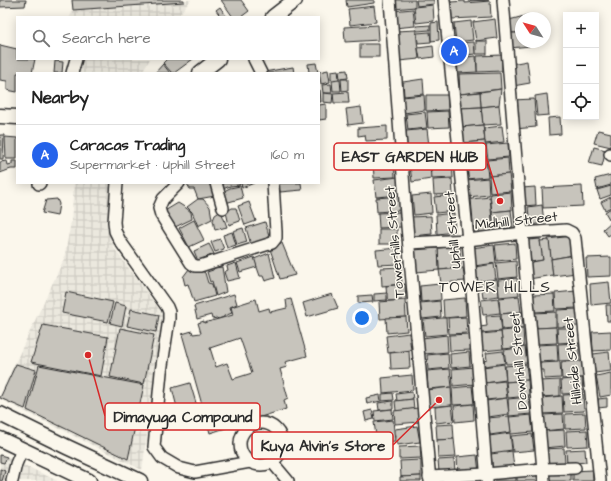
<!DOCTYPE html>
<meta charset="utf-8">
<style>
body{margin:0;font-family:"Architects Daughter",sans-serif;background:#f2f2f2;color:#222}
.controls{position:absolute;right:12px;top:12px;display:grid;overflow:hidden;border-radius:0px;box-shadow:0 2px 10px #0003}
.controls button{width:36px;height:36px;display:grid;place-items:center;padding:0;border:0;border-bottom:1px solid #e0e0e0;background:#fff;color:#222;font:20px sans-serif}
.compass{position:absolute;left:515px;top:12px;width:36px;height:36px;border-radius:50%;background:#fff;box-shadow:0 2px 10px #0003;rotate:306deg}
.you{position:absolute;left:362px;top:318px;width:14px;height:14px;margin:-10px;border:3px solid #fff;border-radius:50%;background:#1a73e8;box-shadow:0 0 0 6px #1a73e833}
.badge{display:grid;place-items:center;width:26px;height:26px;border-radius:50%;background:#2563eb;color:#fff;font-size:13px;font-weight:700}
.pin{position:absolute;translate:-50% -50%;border:2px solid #fff;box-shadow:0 1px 4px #0006}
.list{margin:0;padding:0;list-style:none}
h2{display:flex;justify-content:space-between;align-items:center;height:52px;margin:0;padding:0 16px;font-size:17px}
h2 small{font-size:13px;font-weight:400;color:#767676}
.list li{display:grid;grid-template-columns:26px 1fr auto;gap:12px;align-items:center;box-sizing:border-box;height:60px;padding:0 16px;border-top:1px solid #e0e0e0}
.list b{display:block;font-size:15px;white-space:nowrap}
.list p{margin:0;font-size:13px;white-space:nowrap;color:#767676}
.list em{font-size:13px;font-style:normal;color:#767676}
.icon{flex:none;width:22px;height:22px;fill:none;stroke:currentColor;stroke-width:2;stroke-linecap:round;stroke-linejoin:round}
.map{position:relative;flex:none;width:611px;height:481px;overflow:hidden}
.search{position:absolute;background:#fff;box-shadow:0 2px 10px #0003;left:16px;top:16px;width:304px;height:44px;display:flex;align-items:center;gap:10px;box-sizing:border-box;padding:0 14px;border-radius:0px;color:#767676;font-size:15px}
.panel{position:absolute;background:#fff;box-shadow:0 2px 10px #0003;left:16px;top:72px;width:304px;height:112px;border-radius:0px}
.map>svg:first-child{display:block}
.industrial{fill:url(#industrial-grid)}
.building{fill:#c7c4bc;stroke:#2b2b2b;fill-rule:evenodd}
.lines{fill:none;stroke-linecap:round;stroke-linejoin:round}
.minor-casing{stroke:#2b2b2b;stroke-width:14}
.major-casing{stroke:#2b2b2b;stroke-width:17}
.minor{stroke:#fbf7ec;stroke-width:11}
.major{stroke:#fbf7ec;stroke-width:14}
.labels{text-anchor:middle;stroke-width:3;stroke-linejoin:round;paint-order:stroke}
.street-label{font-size:14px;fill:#2b2b2b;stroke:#fbf7ec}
.neighbourhood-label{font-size:15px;letter-spacing:1px;fill:#2b2b2b;stroke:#fbf7ec}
.leader{fill:none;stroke:#d62828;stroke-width:1.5}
.callout-dot{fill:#d62828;stroke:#fbf7ec;stroke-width:1.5}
.callout{fill:#fbf7ec;stroke:#d62828;stroke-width:1.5}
.callout-label{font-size:15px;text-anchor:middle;font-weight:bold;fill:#2b2b2b}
</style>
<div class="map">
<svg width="611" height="481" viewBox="0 0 611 481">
<defs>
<pattern id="industrial-grid" width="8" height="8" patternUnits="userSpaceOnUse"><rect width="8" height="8" fill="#ebe8de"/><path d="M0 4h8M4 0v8" fill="none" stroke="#cac7bf"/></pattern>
</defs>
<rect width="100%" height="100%" fill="#fbf7ec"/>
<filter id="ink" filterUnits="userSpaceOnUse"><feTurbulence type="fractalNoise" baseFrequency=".025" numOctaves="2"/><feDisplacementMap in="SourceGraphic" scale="8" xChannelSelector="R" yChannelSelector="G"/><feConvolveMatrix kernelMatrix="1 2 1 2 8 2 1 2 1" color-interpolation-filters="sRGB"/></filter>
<g filter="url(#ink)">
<g class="industrial">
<polygon points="71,0 191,0 177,17 70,17 73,10"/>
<polygon points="69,59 150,59 141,73 67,73"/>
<polygon points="74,183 111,183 107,228 114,248 164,316 142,470 0,399 0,395 64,259 71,222"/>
<polygon points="0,454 58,481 0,481"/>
</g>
<g class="building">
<polygon points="0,0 26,0 25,6 0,7"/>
<polygon points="72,0 184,0 184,2 73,10"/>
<polygon points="221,0 241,0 249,11 241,17 233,17"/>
<polygon points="346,0 374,0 374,3 347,7"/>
<polygon points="394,0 415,0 415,7 394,9"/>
<polygon points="416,0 434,0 434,4 417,6"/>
<polygon points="468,0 489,0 468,1"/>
<polygon points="465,1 465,3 490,1 491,17 452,19 451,2"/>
<polygon points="433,5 434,21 416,23 414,7"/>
<polygon points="374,6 376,22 350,25 348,9"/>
<polygon points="220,7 227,17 221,17 216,10"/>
<polygon points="413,9 415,26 394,28 392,11"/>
<polygon points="528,15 528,18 521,18 521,33 508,33 509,20"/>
<polygon points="495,19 497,38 476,41 473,22"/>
<polygon points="471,21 473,40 456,42 454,23"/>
<polygon points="438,22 439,40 431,41 431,23"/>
<polygon points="378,25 379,40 345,42 344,27"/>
<polygon points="430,25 430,30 417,31 416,26"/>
<polygon points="416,30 419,59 399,61 396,31"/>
<polygon points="430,32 431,42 418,43 417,33"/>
<polygon points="508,33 521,33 521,42 530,42 530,46 510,48"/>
<rect x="476" y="41" width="11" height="13"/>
<polygon points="474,42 475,54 457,56 456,43"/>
<rect x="360" y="44" width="19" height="13"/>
<polygon points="0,45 17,49 17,59 35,59 32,73 17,73 17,92 7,90 7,81 0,80"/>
<polygon points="433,46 434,57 420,59 418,48"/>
<polygon points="502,55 502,71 477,72 477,56"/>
<polygon points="476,56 477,72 458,73 457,58"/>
<polygon points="167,59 193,59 174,73 172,73 163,63"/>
<polygon points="55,61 63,62 62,73 54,73"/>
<polygon points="527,61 530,83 513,86 511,64"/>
<polygon points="316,63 318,73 309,73 308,64"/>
<polygon points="163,64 170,73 155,73"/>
<polygon points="293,67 294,73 264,73 264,72"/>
<polygon points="328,70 330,82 321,84 319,72"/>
<polygon points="338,70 339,79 331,80 331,71"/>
<polygon points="347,70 348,78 340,79 339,71"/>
<polygon points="500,73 501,89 460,94 459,74"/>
<polygon points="341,79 348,79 348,90 342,91"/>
<polygon points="423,79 424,94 404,96 403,82"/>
<polygon points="340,80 341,91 333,91 332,81"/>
<polygon points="331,84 332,93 323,93 322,85"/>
<polygon points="501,89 499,105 481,107 480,92"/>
<polygon points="319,90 320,90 321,102 319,102"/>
<polygon points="348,92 349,103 334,103 333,93"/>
<polygon points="480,92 481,107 460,108 460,94"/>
<polygon points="323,93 333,94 332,103 323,102"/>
<polygon points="547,94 549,115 537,116 535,96"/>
<polygon points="424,95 425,110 404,113 402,97"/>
<polygon points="426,95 448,95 448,110 426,111"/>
<polygon points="534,99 536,127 515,129 512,100"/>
<polygon points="326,104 326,119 319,120 319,105"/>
<polygon points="499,105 501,124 483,125 481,107"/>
<polygon points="361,107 363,123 348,125 346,109"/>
<polygon points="481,107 483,125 462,127 460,108"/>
<polygon points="448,111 449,127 428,128 427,112"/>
<polygon points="425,112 427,128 408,130 406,114"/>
<polygon points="560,117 561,134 549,135 548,118"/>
<polygon points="483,125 485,141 463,143 462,127"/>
<polygon points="387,126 387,140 366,141 365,135 358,136 358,128"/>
<polygon points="502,126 504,142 485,144 484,128"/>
<polygon points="427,129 429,146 407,148 406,131"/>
<polygon points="598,130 611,133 611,147 594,143"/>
<polygon points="0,135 4,135 3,159 0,159"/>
<polygon points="5,137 17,138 17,159 6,159"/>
<polygon points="485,141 486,159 465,161 463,143"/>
<polygon points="508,143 509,157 488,159 486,145"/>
<polygon points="594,147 606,150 602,166 589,163"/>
<polygon points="508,158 509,174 489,176 487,160"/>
<polygon points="486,159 488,177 466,179 464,161"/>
<polygon points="394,160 395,177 374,178 373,161"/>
<polygon points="7,161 8,165 12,164 12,161 17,161 17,169 11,169 0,173 0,162"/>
<polygon points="452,161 453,178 432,179 431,163"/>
<polygon points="430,164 431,179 412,182 410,166"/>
<polygon points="509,174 511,191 490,193 489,176"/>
<polygon points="611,175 611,185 597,189 595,179"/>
<polygon points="398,177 400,195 376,197 374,180"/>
<polygon points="488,178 489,195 467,197 466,180"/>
<polygon points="452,179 453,194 434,195 433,180"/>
<polygon points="188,183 211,183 215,196 198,199 194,189 190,189 187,184"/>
<polygon points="221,183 239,183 240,185 230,186 223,189"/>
<polygon points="241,183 254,183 242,188"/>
<polygon points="276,183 301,183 302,190 280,192 279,186"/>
<polygon points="240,186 243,198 225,203 222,192 230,188"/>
<polygon points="582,186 583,206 543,208 542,188"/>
<polygon points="611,186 611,195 600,199 597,190"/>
<polygon points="535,187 536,205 523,206 522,188"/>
<polygon points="511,192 512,210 492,212 490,194"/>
<polygon points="431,194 432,213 414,215 412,196"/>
<polygon points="453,195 455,211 436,213 434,197"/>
<polygon points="400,196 401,210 377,212 376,198"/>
<polygon points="490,197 493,231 474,233 471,199"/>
<polygon points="611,197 611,207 605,210 601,202"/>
<polygon points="57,199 59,204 57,216 42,213 46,200"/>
<polygon points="198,199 203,199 210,207 212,219 198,226 192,212 187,207"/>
<polygon points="249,202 256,221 245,225 238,206"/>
<polygon points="178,203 186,208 191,212 192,219 173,228 163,212"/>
<polygon points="542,205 544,223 530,225 528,207"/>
<polygon points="232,208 236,208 240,221 229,225 226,212"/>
<polygon points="611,208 611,219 609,219 605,212"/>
<polygon points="511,210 513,227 494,229 492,212"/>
<polygon points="221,211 227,227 215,230 213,220 215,215"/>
<polygon points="400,212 401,227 379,228 378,213"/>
<polygon points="454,213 455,232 437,234 436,215"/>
<polygon points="431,216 432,234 412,236 411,217"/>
<polygon points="194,220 204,240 189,247 179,228"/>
<polygon points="265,222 270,239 251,245 246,228"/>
<polygon points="611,222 611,234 608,236 603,229"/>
<polygon points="243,228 247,242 237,245 233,231"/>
<rect x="379" y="229" width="18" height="15"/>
<polygon points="232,232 236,245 227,248 223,235"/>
<polygon points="571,236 574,255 551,259 548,239"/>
<polygon points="220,239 224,249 215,252 211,242"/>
<polygon points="540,239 543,260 531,262 528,240"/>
<polygon points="549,240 553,275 529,279 527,263 543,260 540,241"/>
<polygon points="282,243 295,275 280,279 270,249 277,246 276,244"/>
<polygon points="515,243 516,259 497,261 495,245"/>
<polygon points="209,244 214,254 198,261 194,251"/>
<polygon points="494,245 496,263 474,266 472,248"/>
<polygon points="460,246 461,268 439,270 438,248"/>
<polygon points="398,248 399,264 378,265 376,250"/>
<polygon points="438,248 439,270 416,272 414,250"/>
<polygon points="269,253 275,278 265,281 263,276 260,276 254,259"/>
<polygon points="574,255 576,273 553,276 551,259"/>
<polygon points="254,257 257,267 240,272 237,263"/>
<polygon points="611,257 611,276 587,277 586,258"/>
<polygon points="516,261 517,277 498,279 496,263"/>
<polygon points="236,263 240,278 227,281 224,272 228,270 227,266"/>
<polygon points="494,264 496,279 476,282 474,267"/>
<polygon points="222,267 226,292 216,296 212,281 210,282 207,272 213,270 214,268"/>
<polygon points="401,267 402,284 382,286 381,268"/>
<polygon points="198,268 205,273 208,283 212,284 215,296 194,302 188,284 185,285 183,277 189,269"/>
<polygon points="463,268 465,281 441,283 439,270"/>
<polygon points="517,278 519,295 499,297 498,280"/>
<polygon points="497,279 499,296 483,298 481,281"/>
<polygon points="609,282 611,303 591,305 590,284"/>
<polygon points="405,284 406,300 387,301 386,286"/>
<polygon points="440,284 441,300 421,302 420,286"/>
<polygon points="576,291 577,308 556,309 555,293"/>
<polygon points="66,292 113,302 108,322 62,313"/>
<polygon points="387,293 387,300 374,301 374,294"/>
<polygon points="234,294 237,304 230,307 232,313 224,316 224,317 218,319 217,318 212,319 211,315 197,319 194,306"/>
<polygon points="332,294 338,308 307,317 303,303"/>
<polygon points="554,294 555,311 534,312 533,295"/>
<polygon points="372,295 373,302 358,303 358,296"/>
<polygon points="519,296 521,312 500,314 499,298"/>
<polygon points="465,298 466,316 444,318 443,300"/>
<polygon points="498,298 500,313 483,315 481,300"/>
<path d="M256 299 259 311 269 308 270 312 287 308 286 300 291 299 307 356 285 362 287 367 280 369 288 398 284 400 286 409 210 433 182 334 192 331 193 334 201 333 198 323 204 321V323L233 315 231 307ZM240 338 252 373 233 379 227 363 216 367 210 348Z"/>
<polygon points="405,300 406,317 380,319 379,302"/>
<polygon points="440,301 441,317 422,319 420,303"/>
<polygon points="115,303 126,306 122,326 110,323"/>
<polygon points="606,305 611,305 611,321 607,321"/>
<polygon points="131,309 159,315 156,332 127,326"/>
<polygon points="577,309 578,326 557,327 557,310"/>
<polygon points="522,312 523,328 502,330 501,314"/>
<polygon points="556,312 556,327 537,328 536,320 533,320 533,313"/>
<polygon points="500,315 502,331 481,333 480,327 487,326 486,316"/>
<polygon points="406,317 407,331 387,333 386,318"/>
<polygon points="466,317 467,333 449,334 448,318"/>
<polygon points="442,318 446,318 447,334 425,336 423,320"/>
<polygon points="43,325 108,337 101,376 31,362"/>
<polygon points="556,327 557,343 536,344 535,328"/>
<polygon points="120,328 154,335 144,384 110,377"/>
<polygon points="557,328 573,328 574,342 558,343"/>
<polygon points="523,329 524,347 503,349 501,331"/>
<polygon points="611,331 611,350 593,351 592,332"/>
<polygon points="501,332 503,349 483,351 481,334"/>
<polygon points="409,333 411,350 388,353 386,336"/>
<polygon points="470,334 471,350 450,351 449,335"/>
<polygon points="447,335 448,352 424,354 422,338"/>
<polygon points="579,343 579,360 559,361 558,344"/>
<polygon points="557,344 558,361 537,362 536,345"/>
<polygon points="525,347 527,363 506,364 504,350"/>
<polygon points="409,351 410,368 391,369 390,353"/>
<polygon points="503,351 505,363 485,366 484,361 487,360 486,353"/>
<polygon points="469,352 470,366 451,368 450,354"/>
<polygon points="609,352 611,371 595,373 593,354"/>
<polygon points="448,353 449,368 428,370 427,355"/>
<polygon points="582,361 583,378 562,379 561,362"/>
<polygon points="560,362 561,378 544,379 544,370 539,370 539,363"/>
<polygon points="16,364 36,370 25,409 0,398"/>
<polygon points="504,364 506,380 485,383 483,367"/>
<polygon points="526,364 528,380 506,382 505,366"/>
<polygon points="39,365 144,385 128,459 27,410"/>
<polygon points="474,367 475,384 453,386 452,369"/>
<polygon points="450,369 452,387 428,389 427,371"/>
<polygon points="611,373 611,395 600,397 596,376"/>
<polygon points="412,375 413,390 383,393 382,378"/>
<polygon points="582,378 583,393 562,394 561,380"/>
<polygon points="528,380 529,396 508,398 506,382"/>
<polygon points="560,380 560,396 539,397 539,381"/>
<polygon points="505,381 507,398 486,400 484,383"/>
<polygon points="190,383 199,413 180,419 172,388"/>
<polygon points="472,386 474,404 453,405 452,388"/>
<polygon points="451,387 452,405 429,407 427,390"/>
<polygon points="412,392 413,399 397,401 396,394"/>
<polygon points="393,393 394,400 382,401 382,394"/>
<polygon points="583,394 584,411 564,412 563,395"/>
<polygon points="380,395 381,401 367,404 366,398"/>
<polygon points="562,396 563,413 542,414 541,398"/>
<polygon points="529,397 531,414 509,416 508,399"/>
<polygon points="507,398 509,414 488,417 486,401"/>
<polygon points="607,398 607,407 598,408 598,399"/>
<polygon points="413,399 414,409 396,411 395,401"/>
<polygon points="393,401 393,409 379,410 378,403"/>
<polygon points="473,404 474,420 455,422 454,406"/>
<polygon points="452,405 454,421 436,423 435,407"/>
<polygon points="418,408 419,422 395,424 394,411"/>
<polygon points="392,409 393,419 375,421 374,411"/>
<polygon points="372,410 374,419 366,421 364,412"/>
<polygon points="585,413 586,428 565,429 565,414"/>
<polygon points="563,414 564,429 543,431 542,415"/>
<polygon points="531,415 533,432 511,434 509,417"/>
<polygon points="509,416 511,432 490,435 488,418"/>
<polygon points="393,420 395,441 377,443 374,422"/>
<polygon points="453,424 454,439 437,440 436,425"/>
<polygon points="417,426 420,442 397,445 395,429"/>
<polygon points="564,430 565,446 544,448 543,431"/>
<polygon points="587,430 588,446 567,447 566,431"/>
<polygon points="510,433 512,450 491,453 489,436"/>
<polygon points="532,434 534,450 513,452 511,436"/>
<polygon points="454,439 456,457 438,458 437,440"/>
<polygon points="420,446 421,458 399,459 399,447"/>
<polygon points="564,448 565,464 544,465 543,449"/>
<polygon points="585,449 586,462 567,464 566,450"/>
<polygon points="512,451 514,468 493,471 491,454"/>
<polygon points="0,455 7,457 4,463 0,462"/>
<polygon points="477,455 479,473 458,475 457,457"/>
<polygon points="454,459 455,471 439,472 438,460"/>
<polygon points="421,460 421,476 401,477 400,461"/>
<polygon points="0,469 5,471 2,481 0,481"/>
<polygon points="593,470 593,481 573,481 573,471"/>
<polygon points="539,471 540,481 517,481 517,473"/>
<polygon points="516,473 516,481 494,481 493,475"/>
<polygon points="571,473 571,481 546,481 546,474"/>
<polygon points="421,476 421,481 400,481 400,477"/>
</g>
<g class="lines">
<g class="minor-casing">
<g id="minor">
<polyline points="390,0 406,215 430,481"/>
<polyline points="444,0 468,240 487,481"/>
<polyline points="503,0 522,233 544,481"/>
<polyline points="254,59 261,73"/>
<polyline points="72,73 76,59"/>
<polyline points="610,154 611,155"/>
<polyline points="117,183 114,222 115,231 120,241 167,307 169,312 169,319 161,372 154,447 162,458 179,468 195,472 250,462"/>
<polyline points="179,183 163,199 159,208 161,215 191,263 195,266 200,266 272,243 276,238 276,232 273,183"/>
<polyline points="216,183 223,208"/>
<polyline points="39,184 40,183"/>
<polyline points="409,243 468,240 522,233 566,230 572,233 575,238 600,481"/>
<circle cx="261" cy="444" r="21"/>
<polyline points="272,462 288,481"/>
<polyline points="429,477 486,474 543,469 575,468"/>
<polyline points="12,481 16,464 22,450"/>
</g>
</g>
<g class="major-casing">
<g id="major">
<polyline points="273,17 295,0"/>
<polyline points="200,73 218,59"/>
<polyline points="0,116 17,117"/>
<polyline points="0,414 67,447 140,481"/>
<polyline points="0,439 89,481"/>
</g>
</g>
<use href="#minor" class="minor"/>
<use href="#major" class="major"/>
</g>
</g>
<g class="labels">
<g class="street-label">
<text transform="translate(516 220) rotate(-6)" y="5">Midhill Street</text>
<text transform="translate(452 230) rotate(-95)" y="5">Uphill Street</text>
<text transform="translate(394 242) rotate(-95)" y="5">Towerhills Street</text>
<text transform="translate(518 361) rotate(-95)" y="5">Downhill Street</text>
<text transform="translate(572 361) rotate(-96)" y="5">Hillside Street</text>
</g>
<g class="neighbourhood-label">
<text x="495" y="292">TOWER HILLS</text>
</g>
</g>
<path class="leader" d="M500 201L486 156M88 355L105 416M439 400L393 445"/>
<g class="callout-dot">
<circle cx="500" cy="201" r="4"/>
<circle cx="88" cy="355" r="4"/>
<circle cx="439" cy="400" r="4"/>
</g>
<g class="callout">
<rect x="334" y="143" width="152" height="27" rx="4"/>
<rect x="105" y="403" width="155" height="27" rx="4"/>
<rect x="252" y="432" width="141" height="27" rx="4"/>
</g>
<g class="callout-label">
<text x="410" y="162">EAST GARDEN HUB</text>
<text x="183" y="422">Dimayuga Compound</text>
<text x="323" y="451">Kuya Alvin’s Store</text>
</g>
</svg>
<div class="controls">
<button>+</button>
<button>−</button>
<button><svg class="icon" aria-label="locate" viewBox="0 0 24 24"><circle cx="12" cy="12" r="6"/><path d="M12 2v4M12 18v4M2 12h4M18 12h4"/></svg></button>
</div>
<svg class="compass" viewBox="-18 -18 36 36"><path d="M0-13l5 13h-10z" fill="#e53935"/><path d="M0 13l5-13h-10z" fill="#767676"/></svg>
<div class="you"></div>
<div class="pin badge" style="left:454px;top:51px">A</div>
<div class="search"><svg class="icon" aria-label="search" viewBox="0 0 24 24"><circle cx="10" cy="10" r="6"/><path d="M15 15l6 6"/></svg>Search here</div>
<section class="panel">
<h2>Nearby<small></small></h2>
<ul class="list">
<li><span class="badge">A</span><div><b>Caracas Trading</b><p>Supermarket · Uphill Street</p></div><em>160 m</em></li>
</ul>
</section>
</div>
